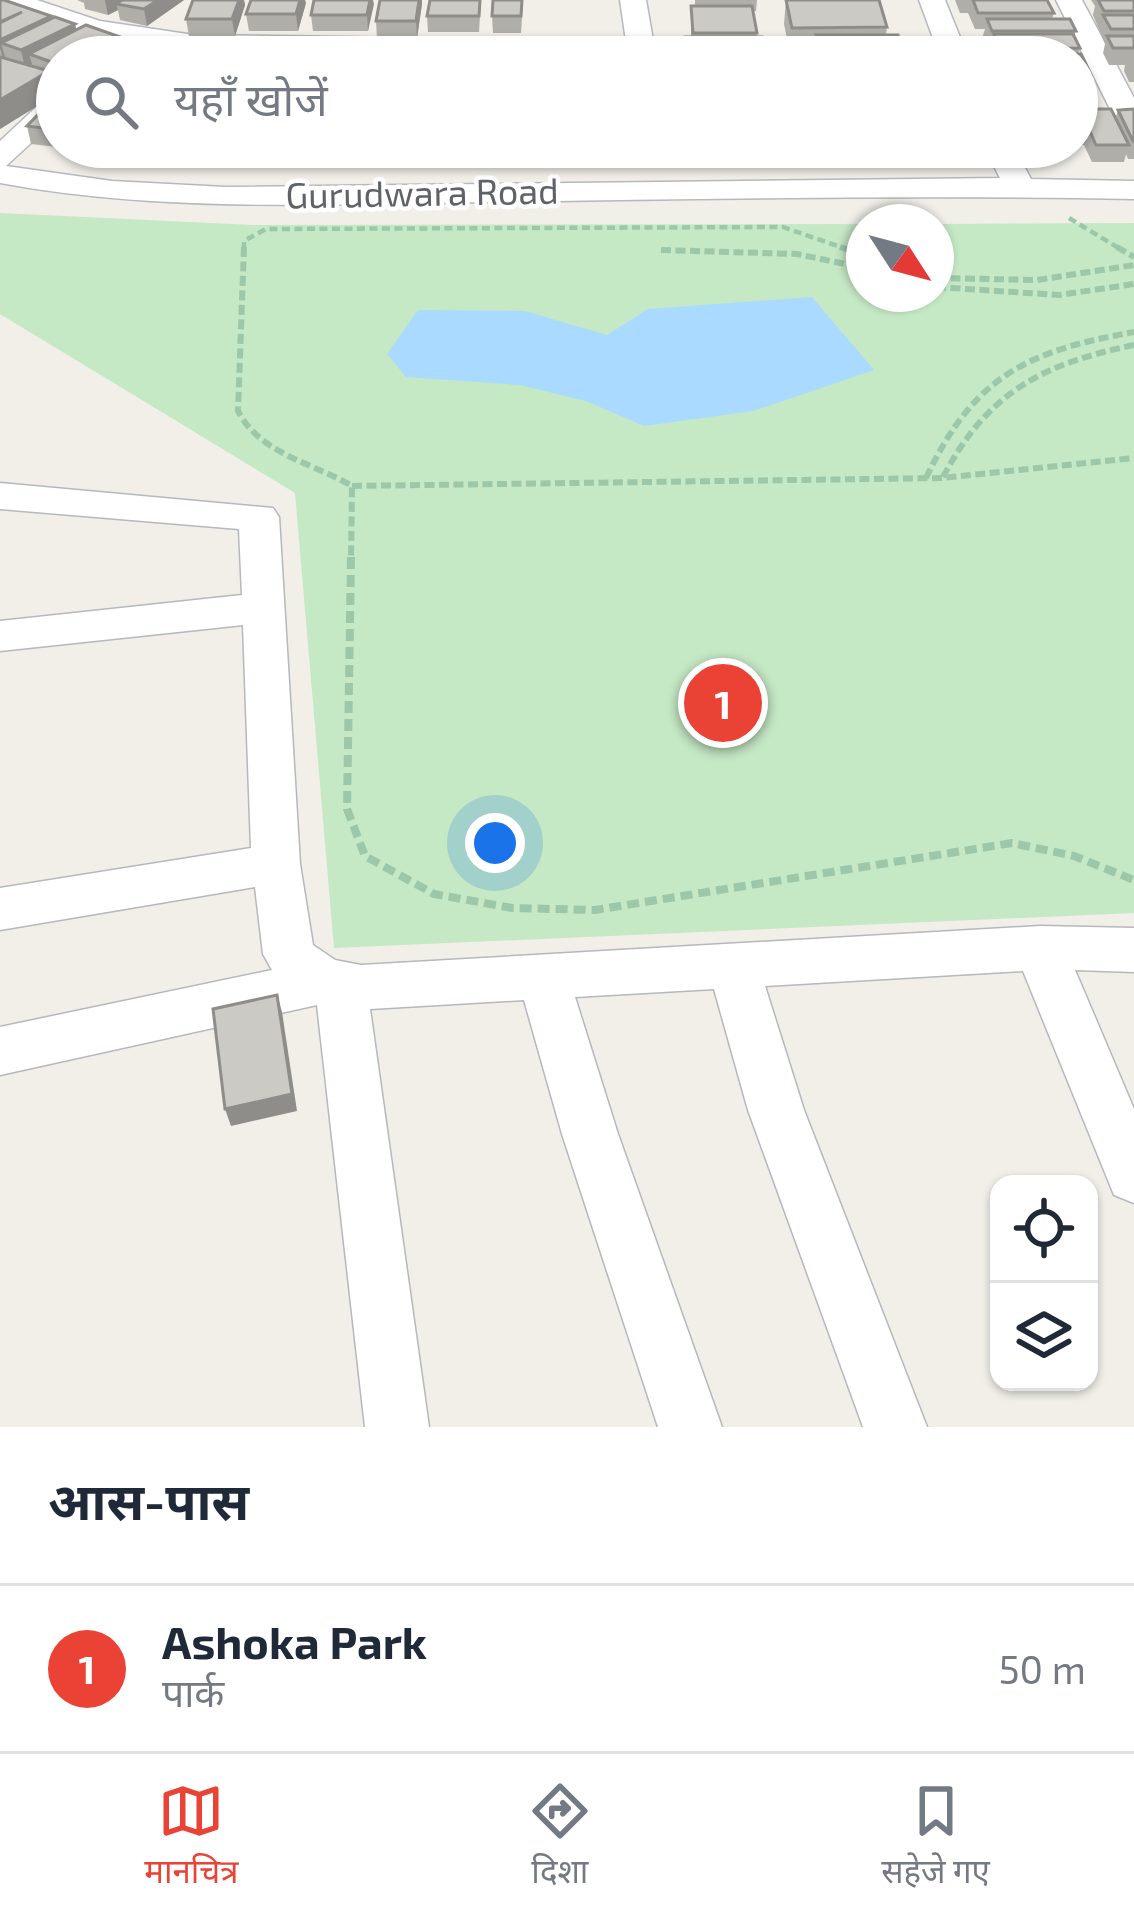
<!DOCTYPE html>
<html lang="hi">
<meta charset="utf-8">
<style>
body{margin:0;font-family:"Exo 2","Noto Sans Devanagari",sans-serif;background:#f2f2f3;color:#1f2937}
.controls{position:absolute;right:36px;bottom:36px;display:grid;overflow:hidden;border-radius:24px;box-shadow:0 3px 9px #0004}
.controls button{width:108px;height:108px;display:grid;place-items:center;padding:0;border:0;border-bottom:3px solid #e0e1e3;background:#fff;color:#1f2937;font:60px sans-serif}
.compass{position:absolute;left:846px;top:204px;width:108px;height:108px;border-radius:50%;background:#fff;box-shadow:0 3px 9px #0004;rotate:126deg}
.you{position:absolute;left:495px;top:843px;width:42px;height:42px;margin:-30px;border:9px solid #fff;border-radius:50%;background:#1a73e8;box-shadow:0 0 0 18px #1a73e833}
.badge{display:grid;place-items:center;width:78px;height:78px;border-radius:50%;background:#ea4335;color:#fff;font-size:39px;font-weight:700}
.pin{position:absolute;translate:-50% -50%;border:6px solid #fff;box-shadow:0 3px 12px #0006}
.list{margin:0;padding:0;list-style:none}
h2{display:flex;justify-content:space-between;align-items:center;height:156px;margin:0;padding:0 48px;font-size:51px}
h2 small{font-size:39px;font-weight:400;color:#747a83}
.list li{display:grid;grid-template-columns:78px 1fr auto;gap:36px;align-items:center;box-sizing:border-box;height:168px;padding:0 48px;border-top:3px solid #e0e1e3}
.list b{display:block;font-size:45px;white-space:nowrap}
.list p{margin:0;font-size:39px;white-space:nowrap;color:#747a83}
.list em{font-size:39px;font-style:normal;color:#747a83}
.icon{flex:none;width:66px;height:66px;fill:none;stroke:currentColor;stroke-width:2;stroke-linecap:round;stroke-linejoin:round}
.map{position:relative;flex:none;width:1134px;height:1427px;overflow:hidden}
.search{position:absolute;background:#fff;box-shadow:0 3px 9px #0004;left:36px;right:36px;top:36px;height:132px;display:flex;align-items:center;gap:30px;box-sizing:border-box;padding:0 42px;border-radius:66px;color:#747a83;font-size:45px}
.sheet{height:324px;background:#fff}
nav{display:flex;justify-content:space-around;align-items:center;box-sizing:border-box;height:168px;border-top:3px solid #e0e1e3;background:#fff;font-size:33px;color:#747a83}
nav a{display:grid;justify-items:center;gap:6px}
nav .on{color:#ea4335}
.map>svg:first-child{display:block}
.green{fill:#c5e8c5}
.water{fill:#aadaff}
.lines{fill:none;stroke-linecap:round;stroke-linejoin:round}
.street-casing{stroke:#b5b8bc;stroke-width:3}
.path-far2{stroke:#9cc7a9;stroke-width:4.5;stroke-dasharray:8 4.5;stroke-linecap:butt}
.path-far1{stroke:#9cc7a9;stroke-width:6;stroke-dasharray:10 4.5;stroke-linecap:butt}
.path{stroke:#9cc7a9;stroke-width:8;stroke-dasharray:12 6;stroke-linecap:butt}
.street{fill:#fff;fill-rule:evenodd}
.wall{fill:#afaea9}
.shaded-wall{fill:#8f8d8a}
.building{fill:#cccac5;stroke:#8f8d8a;stroke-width:3}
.labels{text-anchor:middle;stroke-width:9;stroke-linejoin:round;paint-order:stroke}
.far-street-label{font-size:36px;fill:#5f6368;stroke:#fff}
</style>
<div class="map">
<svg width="1134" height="1427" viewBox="0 0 1134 1427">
<rect width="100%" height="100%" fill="#f1efe8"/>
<polygon class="green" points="0,213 253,225 864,224 864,294 936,294 936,224 1134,223 1134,913 334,948 295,493 0,314"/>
<polygon class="water" points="812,297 874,370 753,411 644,426 586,401 520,385 406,377 387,354 418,310 525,311 607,335 648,309"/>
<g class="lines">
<g class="street-casing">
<g id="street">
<polygon points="0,0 37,0 100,21 194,35 626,41 620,0 646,0 656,57 194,51 96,36 1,6"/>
<polygon points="919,0 945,0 968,57 834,55 848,47 936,46"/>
<polygon points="1056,0 1082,0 1134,98 1134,116 1115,115 1110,109"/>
<path d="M57 94V119L6 166 112 181 225 187 1000 178 984 147H1014L1031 179 1134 181V199C919 195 704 199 489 202 325 204 162 213 0 183V141L47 97Z"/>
<polygon points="0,483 273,508 279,517 300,864 313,945 335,960 361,965 1040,926 1134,928 1134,972 1075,970 1134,1109 1134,1203 1114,1195 1023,971 765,986 804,1110 927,1427 863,1427 748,1110 714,989 575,997 618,1134 722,1427 658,1427 562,1134 524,1000 370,1009 429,1427 365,1427 317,1005 0,1075 0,1027 272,970 263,954 255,887 0,930 0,888 251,848 243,625 0,651 0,621 242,595 239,529 0,509"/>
</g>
</g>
<g class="path-far2">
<polyline points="1069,218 1122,250"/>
<polyline points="244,250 244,241 266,229 783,227 849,250"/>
</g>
<g class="path-far1">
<path d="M244 247 238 411C260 454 313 463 352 486L351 560"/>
<polyline points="840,247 864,255"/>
<polyline points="1117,247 1134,257"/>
<polyline points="661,250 797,254 864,268"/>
<polyline points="936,278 1037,280 1134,265"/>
<polyline points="936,287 1059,295 1134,284"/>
<path d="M943 477C988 392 1042 364 1134 345"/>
<path d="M926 478C974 376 1027 351 1134 332"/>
<polyline points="352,486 942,478 1134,458"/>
</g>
<polyline class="path" points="351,557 347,809 365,856 434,894 512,908 595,910 1012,843 1074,856 1134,880"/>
<use href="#street" class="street"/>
</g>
<g class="wall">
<polygon points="0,0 51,19 75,24 76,30 123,38 127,55 57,57 57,80 50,77 55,95 0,129"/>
<polygon points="77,0 184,0 147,26 120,20 118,10 108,15 85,9 84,3"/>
<polygon points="193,0 244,0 245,5 235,36 189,36 186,19"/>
<polygon points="314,0 373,0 368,31 313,31 311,15"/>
<polygon points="481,0 479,32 428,32 427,16"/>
<polygon points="523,0 521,33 493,33 492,16"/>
<polygon points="695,0 757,0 756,11 753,11 757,37 766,57 684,57 685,37 691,37 691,6 695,6"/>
<polygon points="786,0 887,27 886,35 904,57 814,57 814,52 790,53 784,24"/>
<polygon points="955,0 1047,0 1054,13 1052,19 1076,31 1074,37 1080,48 1078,54 1091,75 1089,85 1092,92 1088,109 1116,118 1118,110 1134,109 1134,159 1128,159 1126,154 1124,162 1092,162 1084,145 1077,145 1077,57 989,57 990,54 992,54 991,48 988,48 983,35 985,29 975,29 968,13 960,13"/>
<polygon points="1091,0 1134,0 1134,82 1129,82 1124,71 1125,65 1109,65 1103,53 1105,44 1093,15 1095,6"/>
<polygon points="306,3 298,31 249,31 246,14"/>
<polygon points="422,4 417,38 377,38 376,21"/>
<polygon points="57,95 57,147 95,147 91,151 31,144 27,126"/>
<polygon points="123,147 197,147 196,150 124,150"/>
<polygon points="198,147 242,147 239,157 200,157"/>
<polygon points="247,147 298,147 296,154 249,155"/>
<polygon points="301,147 340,147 339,153 302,153"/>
<polygon points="349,147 387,147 386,153 350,153"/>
<polygon points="400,147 453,147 452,160 401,160"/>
<rect x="484" y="147" width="38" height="6"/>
<polygon points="722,147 826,147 826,150"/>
<polygon points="843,147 925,147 924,157 889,157 887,151 844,151"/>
<polygon points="1001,147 1047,147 1045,156 1004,156"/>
</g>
<g class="shaded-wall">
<polygon points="105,0 141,0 116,4 118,10 108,15"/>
<polygon points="158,0 184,0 147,26 144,9"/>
<polygon points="239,0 244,0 245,5 235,36 232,19"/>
<polygon points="300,0 305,0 306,3 298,31 296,14"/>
<polygon points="370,0 373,0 374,4 368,31 367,15"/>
<polygon points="419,0 422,0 422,4 417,38 416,21"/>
<polygon points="51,16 55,33 1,43 5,57 3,58 0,48 0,22"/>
<polygon points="75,24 79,41 29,54 32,64 25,67 21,50"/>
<polygon points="123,38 127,55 123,57 86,57"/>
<polygon points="199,45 201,57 191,57"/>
<polygon points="49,71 55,95 0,129 0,100"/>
<polygon points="277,995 282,1012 297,1111 231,1126 225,1109"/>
</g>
<g class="building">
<polygon points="0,0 4,0 51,16 0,40 0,23 22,12 0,22"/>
<polygon points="122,0 158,0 144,9 116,4"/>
<polygon points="193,0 239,0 232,19 186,19"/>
<polygon points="251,0 300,0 296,14 246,14"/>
<polygon points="314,0 370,0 367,15 311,15"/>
<polygon points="380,0 419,0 416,21 376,21"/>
<polygon points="430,0 480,0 479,16 427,16"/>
<polygon points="493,0 522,0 521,16 492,16"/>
<polygon points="786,0 879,0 887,27 792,28"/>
<polygon points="973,0 1047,0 1054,13 978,13"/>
<polygon points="1098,0 1134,0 1134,11 1104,11"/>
<polygon points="691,6 752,6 757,33 693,33"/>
<polygon points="1103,15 1134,15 1134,29 1111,29"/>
<polygon points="55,17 75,24 21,50 1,43"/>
<polygon points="987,19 1070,19 1076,31 992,31"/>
<polygon points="86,25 123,38 86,57 57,57 57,64 29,54"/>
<polygon points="994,34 1073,34 1080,48 1000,49"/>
<polygon points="816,35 898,35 904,57 821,57"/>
<polygon points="1107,36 1134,36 1134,48 1113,48"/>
<polygon points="685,37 762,37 766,57 687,57"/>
<polygon points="142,41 199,45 191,57 130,57"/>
<polygon points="418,42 472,42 470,57 415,57"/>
<polygon points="519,42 518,57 487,57 488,43"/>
<polygon points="381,43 412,43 410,57 378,57"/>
<polygon points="246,44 276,44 273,57 242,57"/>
<polygon points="339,44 373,44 370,57 336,57"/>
<polygon points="285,45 330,45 327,57 281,57"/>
<polygon points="208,46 238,46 235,57 204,57"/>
<polygon points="990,54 1081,54 1091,75 1077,75 1077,57 991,57"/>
<polygon points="0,57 49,71 0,100"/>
<polygon points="1077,80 1086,80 1092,92 1077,92"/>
<polygon points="57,95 57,130 27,126"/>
<polygon points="1077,109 1111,109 1129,145 1096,145 1088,127 1077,127"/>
<polygon points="1134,109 1134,141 1133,141 1118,110"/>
<polygon points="277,995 292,1094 225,1109 213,1009"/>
</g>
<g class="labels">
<g class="far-street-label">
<text transform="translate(422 193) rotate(-1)" y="13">Gurudwara Road</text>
</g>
</g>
</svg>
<div class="controls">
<button><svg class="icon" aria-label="locate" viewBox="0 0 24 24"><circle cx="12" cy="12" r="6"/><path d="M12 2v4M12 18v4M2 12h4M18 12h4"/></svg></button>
<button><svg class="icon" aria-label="layers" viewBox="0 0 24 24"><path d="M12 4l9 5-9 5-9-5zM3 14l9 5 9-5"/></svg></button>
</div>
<svg class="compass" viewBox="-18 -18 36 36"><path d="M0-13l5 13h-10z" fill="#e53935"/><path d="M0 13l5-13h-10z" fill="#747a83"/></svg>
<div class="you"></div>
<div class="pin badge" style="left:723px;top:703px">1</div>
<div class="search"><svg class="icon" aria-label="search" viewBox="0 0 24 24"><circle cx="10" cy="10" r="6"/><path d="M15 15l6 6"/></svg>यहाँ खोजें</div>
</div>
<section class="sheet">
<h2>आस-पास<small></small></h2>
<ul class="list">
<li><span class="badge">1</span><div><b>Ashoka Park</b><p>पार्क</p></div><em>50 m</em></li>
</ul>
</section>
<nav>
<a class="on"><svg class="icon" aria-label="map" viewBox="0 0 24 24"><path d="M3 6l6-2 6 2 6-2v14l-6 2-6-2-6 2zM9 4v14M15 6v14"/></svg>मानचित्र</a>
<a><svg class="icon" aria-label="directions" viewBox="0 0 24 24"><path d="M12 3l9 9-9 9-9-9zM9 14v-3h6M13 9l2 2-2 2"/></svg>दिशा</a>
<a><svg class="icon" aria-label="saved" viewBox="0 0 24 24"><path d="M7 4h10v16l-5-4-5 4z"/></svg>सहेजे गए</a>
</nav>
